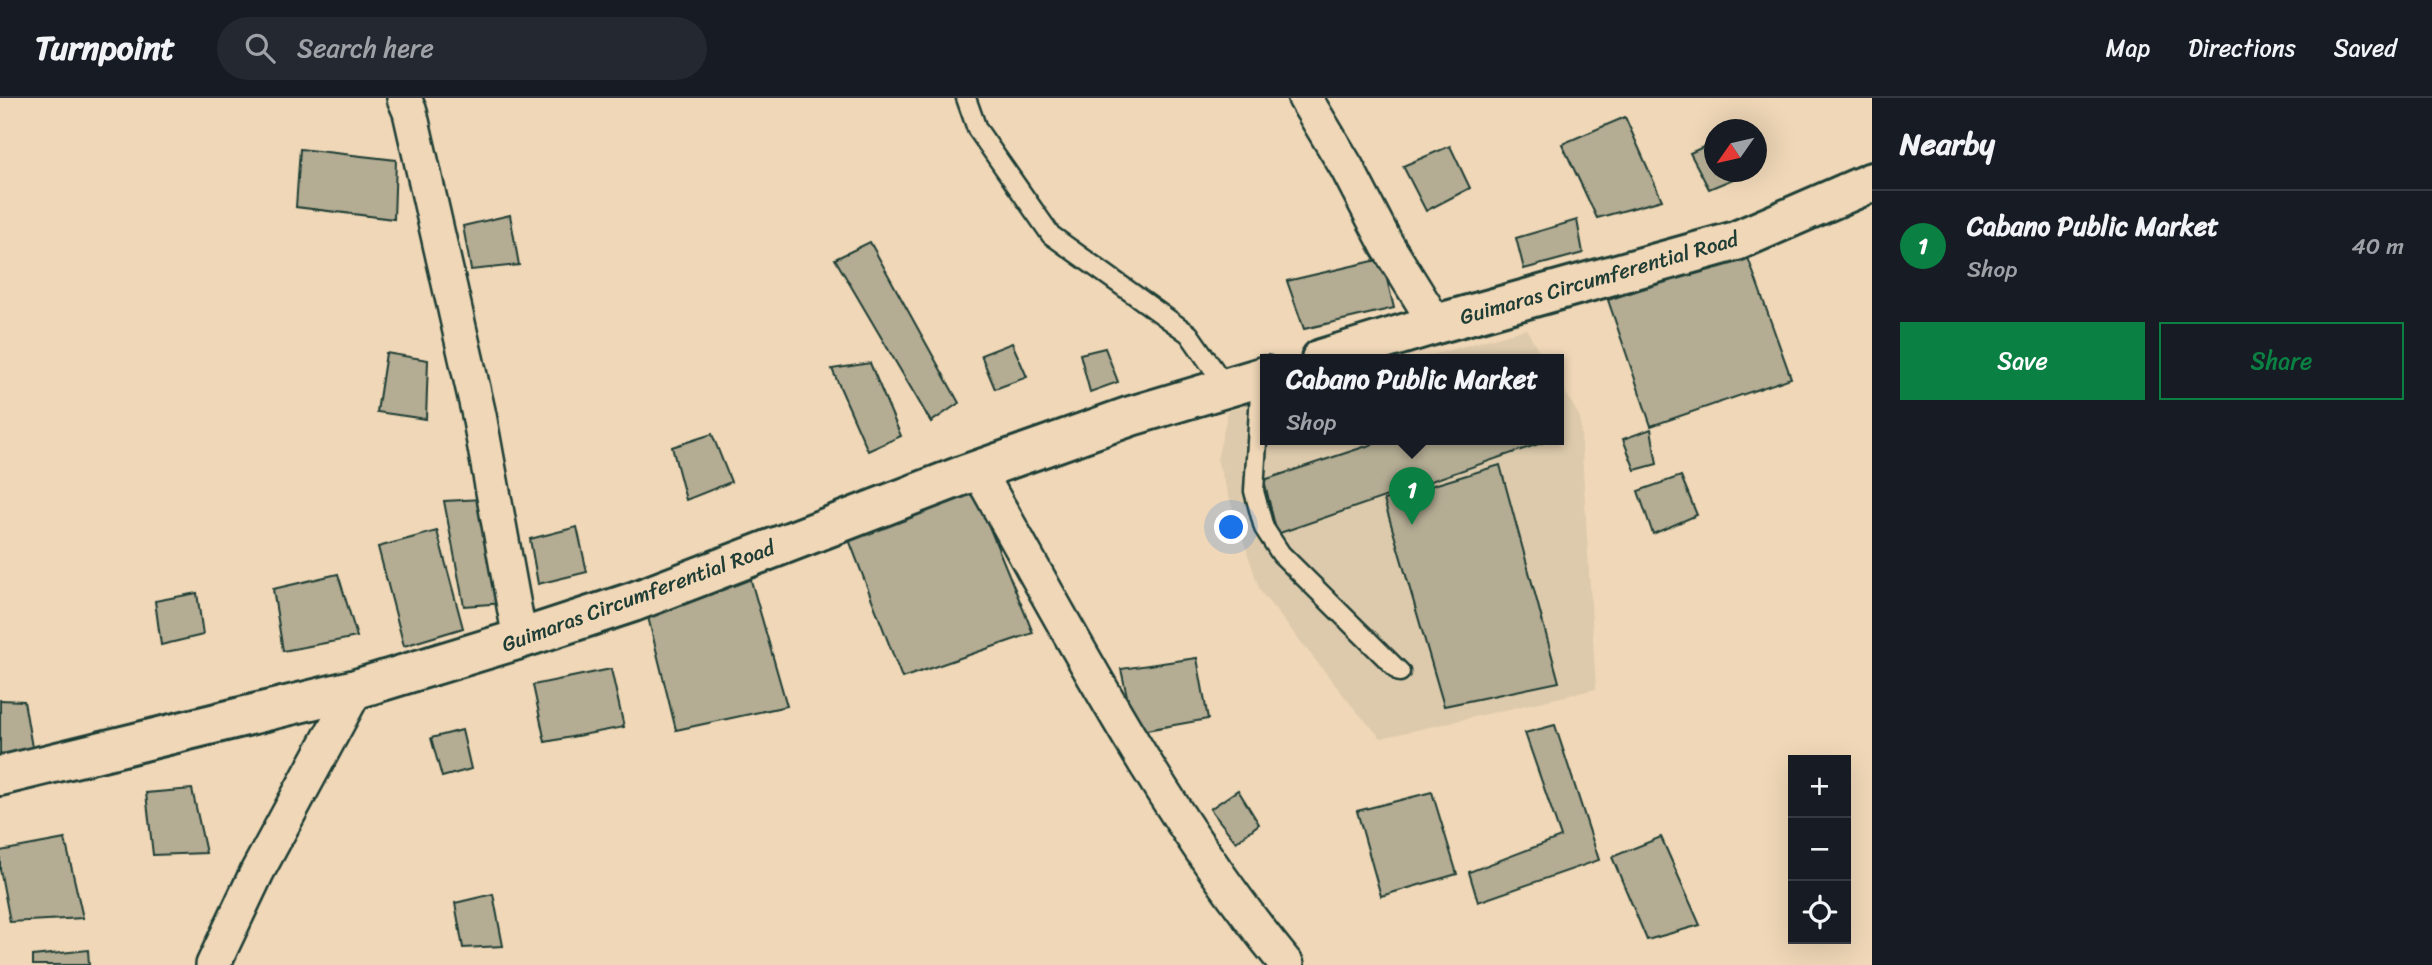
<!DOCTYPE html>
<meta charset="utf-8">
<style>
body{margin:0;font-family:Sriracha,sans-serif;background:#242831;color:#f1f3f6}
.controls{position:absolute;right:21px;bottom:21px;display:grid;overflow:hidden;border-radius:0px;box-shadow:0 7px 28px #0002}
.controls button{width:63px;height:63px;display:grid;place-items:center;padding:0;border:0;border-bottom:2px solid #363941;background:#171b24;color:#f1f3f6;font:35px sans-serif}
.compass{position:absolute;left:1704px;top:21px;width:63px;height:63px;border-radius:50%;background:#171b24;box-shadow:0 7px 28px #0002;rotate:236deg}
.you{position:absolute;left:1232px;top:430px;width:24px;height:24px;margin:-18px;border:5px solid #fff;border-radius:50%;background:#1a73e8;box-shadow:0 0 0 10px #1a73e833}
.badge{display:grid;place-items:center;width:46px;height:46px;border-radius:50%;background:#0b8043;color:#fff;font-size:23px;font-weight:700}
.pin{position:absolute;translate:-50% -58px;filter:drop-shadow(0 2px 4px #0008)}
.pin::after{content:'';position:absolute;top:37px;width:24px;height:21px;background:inherit;clip-path:polygon(0 0,100% 0,50% 100%)}
.popup{position:absolute;left:1260px;top:256px;width:304px;height:91px;box-sizing:border-box;display:grid;place-content:center;border-radius:0px;background:#171b24;filter:drop-shadow(0 2px 5px #0005);font-size:23px;white-space:nowrap;color:#9ea1a6}
.popup b{font-size:26px;color:#f1f3f6}
.popup::after{content:'';position:absolute;left:50%;top:100%;margin-left:-14px;border:14px solid transparent;border-top-color:#171b24}
.list{margin:0;padding:0;list-style:none}
h2{display:flex;justify-content:space-between;align-items:center;height:91px;margin:0;padding:0 28px;font-size:30px}
h2 small{font-size:23px;font-weight:400;color:#9ea1a6}
.list li{display:grid;grid-template-columns:46px 1fr auto;gap:21px;align-items:center;box-sizing:border-box;height:112px;padding:0 28px;border-top:2px solid #363941}
.list b{display:block;font-size:26px;white-space:nowrap}
.list p{margin:0;font-size:23px;white-space:nowrap;color:#9ea1a6}
.list em{font-size:23px;font-style:normal;color:#9ea1a6}
.actions{display:flex;gap:14px;padding:21px 28px}
.actions a{flex:1;padding:16px 0;border:2px solid #0b8043;border-radius:0px;text-align:center;font-size:24px;color:#0b8043}
.actions .main{background:#0b8043;color:#fff}
.icon{flex:none;width:38px;height:38px;fill:none;stroke:currentColor;stroke-width:2;stroke-linecap:round;stroke-linejoin:round}
.map{position:relative;flex:none;width:1872px;height:867px;overflow:hidden}
header{display:flex;align-items:center;gap:42px;box-sizing:border-box;height:98px;padding:0 35px;background:#171b24;border-bottom:2px solid #363941}
header strong{font-size:33px}
nav{display:flex;gap:38px;margin-inline-start:auto;font-size:24px}
.search{width:490px;height:63px;background:#242831;display:flex;align-items:center;gap:18px;box-sizing:border-box;padding:0 24px;border-radius:38px;color:#9ea1a6;font-size:26px}
main{display:flex}
aside{flex:1;background:#171b24}
.map>svg:first-child{display:block}
.built{fill:#ddcaac}
.building{fill:#b4ac93;stroke:#1f3d34;stroke-width:2}
.lines{fill:none;stroke-linecap:round;stroke-linejoin:round}
.service-casing{stroke:#1f3d34;stroke-width:23}
.minor-casing{stroke:#1f3d34;stroke-width:38}
.primary-casing{stroke:#1f3d34;stroke-width:44}
.service{stroke:#efd7b7;stroke-width:18}
.minor{stroke:#efd7b7;stroke-width:33}
.primary{stroke:#efd7b7;stroke-width:38}
.labels{text-anchor:middle;stroke-width:7;stroke-linejoin:round;paint-order:stroke}
.street-label{font-size:21px;fill:#1f3d34;stroke:#efd7b7}
</style>
<header>
<strong>Turnpoint</strong>
<div class="search"><svg class="icon" aria-label="search" viewBox="0 0 24 24"><circle cx="10" cy="10" r="6"/><path d="M15 15l6 6"/></svg>Search here</div>
<nav><a>Map</a><a>Directions</a><a>Saved</a></nav>
</header>
<main>
<div class="map">
<svg width="1872" height="867" viewBox="0 0 1872 867">
<rect width="100%" height="100%" fill="#efd7b7"/>
<filter id="ink" filterUnits="userSpaceOnUse"><feTurbulence type="fractalNoise" baseFrequency=".0143" numOctaves="2"/><feDisplacementMap in="SourceGraphic" scale="14" xChannelSelector="R" yChannelSelector="G"/><feConvolveMatrix kernelMatrix="1 2 1 2 8 2 1 2 1" color-interpolation-filters="sRGB"/></filter>
<g filter="url(#ink)">
<g class="built">
<polygon points="1526,231 1544,261 1417,261"/>
<polygon points="1559,284 1580,319 1596,591 1381,640 1353,609 1260,493 1217,362 1228,313 1265,302 1265,341 1559,341"/>
</g>
<g class="building">
<polygon points="1625,19 1662,102 1597,120 1562,46"/>
<polygon points="1714,44 1714,74 1742,74 1743,77 1709,91 1690,55"/>
<polygon points="1450,48 1470,90 1426,113 1403,68"/>
<polygon points="300,51 396,62 394,121 296,109"/>
<polygon points="510,117 519,167 471,172 463,128"/>
<polygon points="1577,122 1583,155 1524,171 1516,140"/>
<polygon points="870,144 959,305 931,324 835,161"/>
<polygon points="1747,157 1791,280 1651,328 1608,202"/>
<polygon points="1382,161 1394,210 1304,231 1287,183"/>
<polygon points="1012,245 1027,279 995,291 981,257"/>
<polygon points="1105,250 1118,284 1090,294 1080,256"/>
<polygon points="386,255 428,262 426,321 377,314"/>
<polygon points="870,265 901,338 868,353 832,271"/>
<polygon points="1651,331 1657,366 1635,372 1623,341"/>
<polygon points="712,336 731,384 686,402 672,349"/>
<polygon points="1388,341 1553,341 1277,436 1264,382"/>
<polygon points="1500,367 1559,584 1444,608 1384,402"/>
<polygon points="1681,378 1697,417 1653,436 1638,393"/>
<polygon points="972,387 1033,535 902,580 845,431"/>
<polygon points="483,401 504,505 464,508 444,403"/>
<polygon points="577,429 587,474 538,486 530,441"/>
<polygon points="437,433 463,530 404,548 378,449"/>
<polygon points="338,476 357,539 283,553 273,491"/>
<polygon points="750,479 787,608 676,632 647,515"/>
<polygon points="197,495 203,537 161,547 155,503"/>
<polygon points="1197,560 1208,621 1135,634 1121,571"/>
<polygon points="611,571 624,629 545,644 533,587"/>
<polygon points="0,602 24,603 33,655 0,657"/>
<polygon points="1555,627 1599,762 1478,804 1469,774 1561,739 1525,635"/>
<polygon points="462,632 471,671 442,679 431,640"/>
<polygon points="192,691 206,755 153,757 146,695"/>
<polygon points="1238,692 1259,726 1236,744 1210,711"/>
<polygon points="1432,694 1457,776 1381,798 1357,713"/>
<polygon points="1661,739 1700,827 1647,842 1612,759"/>
<polygon points="65,741 83,820 10,824 0,771 0,753"/>
<polygon points="493,796 503,848 463,850 455,805"/>
<polygon points="88,852 89,867 33,867 33,858"/>
</g>
<g class="lines">
<g class="service-casing">
<g id="service">
<polyline points="966,0 977,31 1051,137 1189,236 1226,289"/>
<polyline points="1261,279 1254,393 1264,430 1281,456 1400,574"/>
</g>
</g>
<g class="minor-casing">
<g id="minor">
<polyline points="404,0 410,14 479,317 520,541"/>
<polyline points="1305,0 1347,70 1387,147 1436,226"/>
<path d="M978 372C1074 542 1163 716 1287 867"/>
<polyline points="213,867 257,774 356,591"/>
</g>
</g>
<g class="primary-casing">
<g id="primary">
<polyline points="1321,261 1436,226 1736,143 1872,84"/>
<polyline points="0,678 356,591 520,541 633,504 964,377 1131,318 1265,278"/>
</g>
</g>
<use href="#service" class="service"/>
<use href="#minor" class="minor"/>
<use href="#primary" class="primary"/>
</g>
</g>
<g class="labels">
<g class="street-label">
<text transform="translate(1599 180) rotate(-16)" y="7">Guimaras Circumferential Road</text>
<text transform="translate(638 498) rotate(-20)" y="7">Guimaras Circumferential Road</text>
</g>
</g>
</svg>
<div class="controls">
<button>+</button>
<button>−</button>
<button><svg class="icon" aria-label="locate" viewBox="0 0 24 24"><circle cx="12" cy="12" r="6"/><path d="M12 2v4M12 18v4M2 12h4M18 12h4"/></svg></button>
</div>
<svg class="compass" viewBox="-18 -18 36 36"><path d="M0-13l5 13h-10z" fill="#e53935"/><path d="M0 13l5-13h-10z" fill="#9ea1a6"/></svg>
<div class="you"></div>
<div class="pin badge" style="left:1412px;top:427px">1</div>
<div class="popup"><b>Cabano Public Market</b>Shop</div>
</div>
<aside>
<h2>Nearby<small></small></h2>
<ul class="list">
<li><span class="badge">1</span><div><b>Cabano Public Market</b><p>Shop</p></div><em>40 m</em></li>
</ul>
<div class="actions"><a class="main">Save</a><a>Share</a></div>
</aside>
</main>
